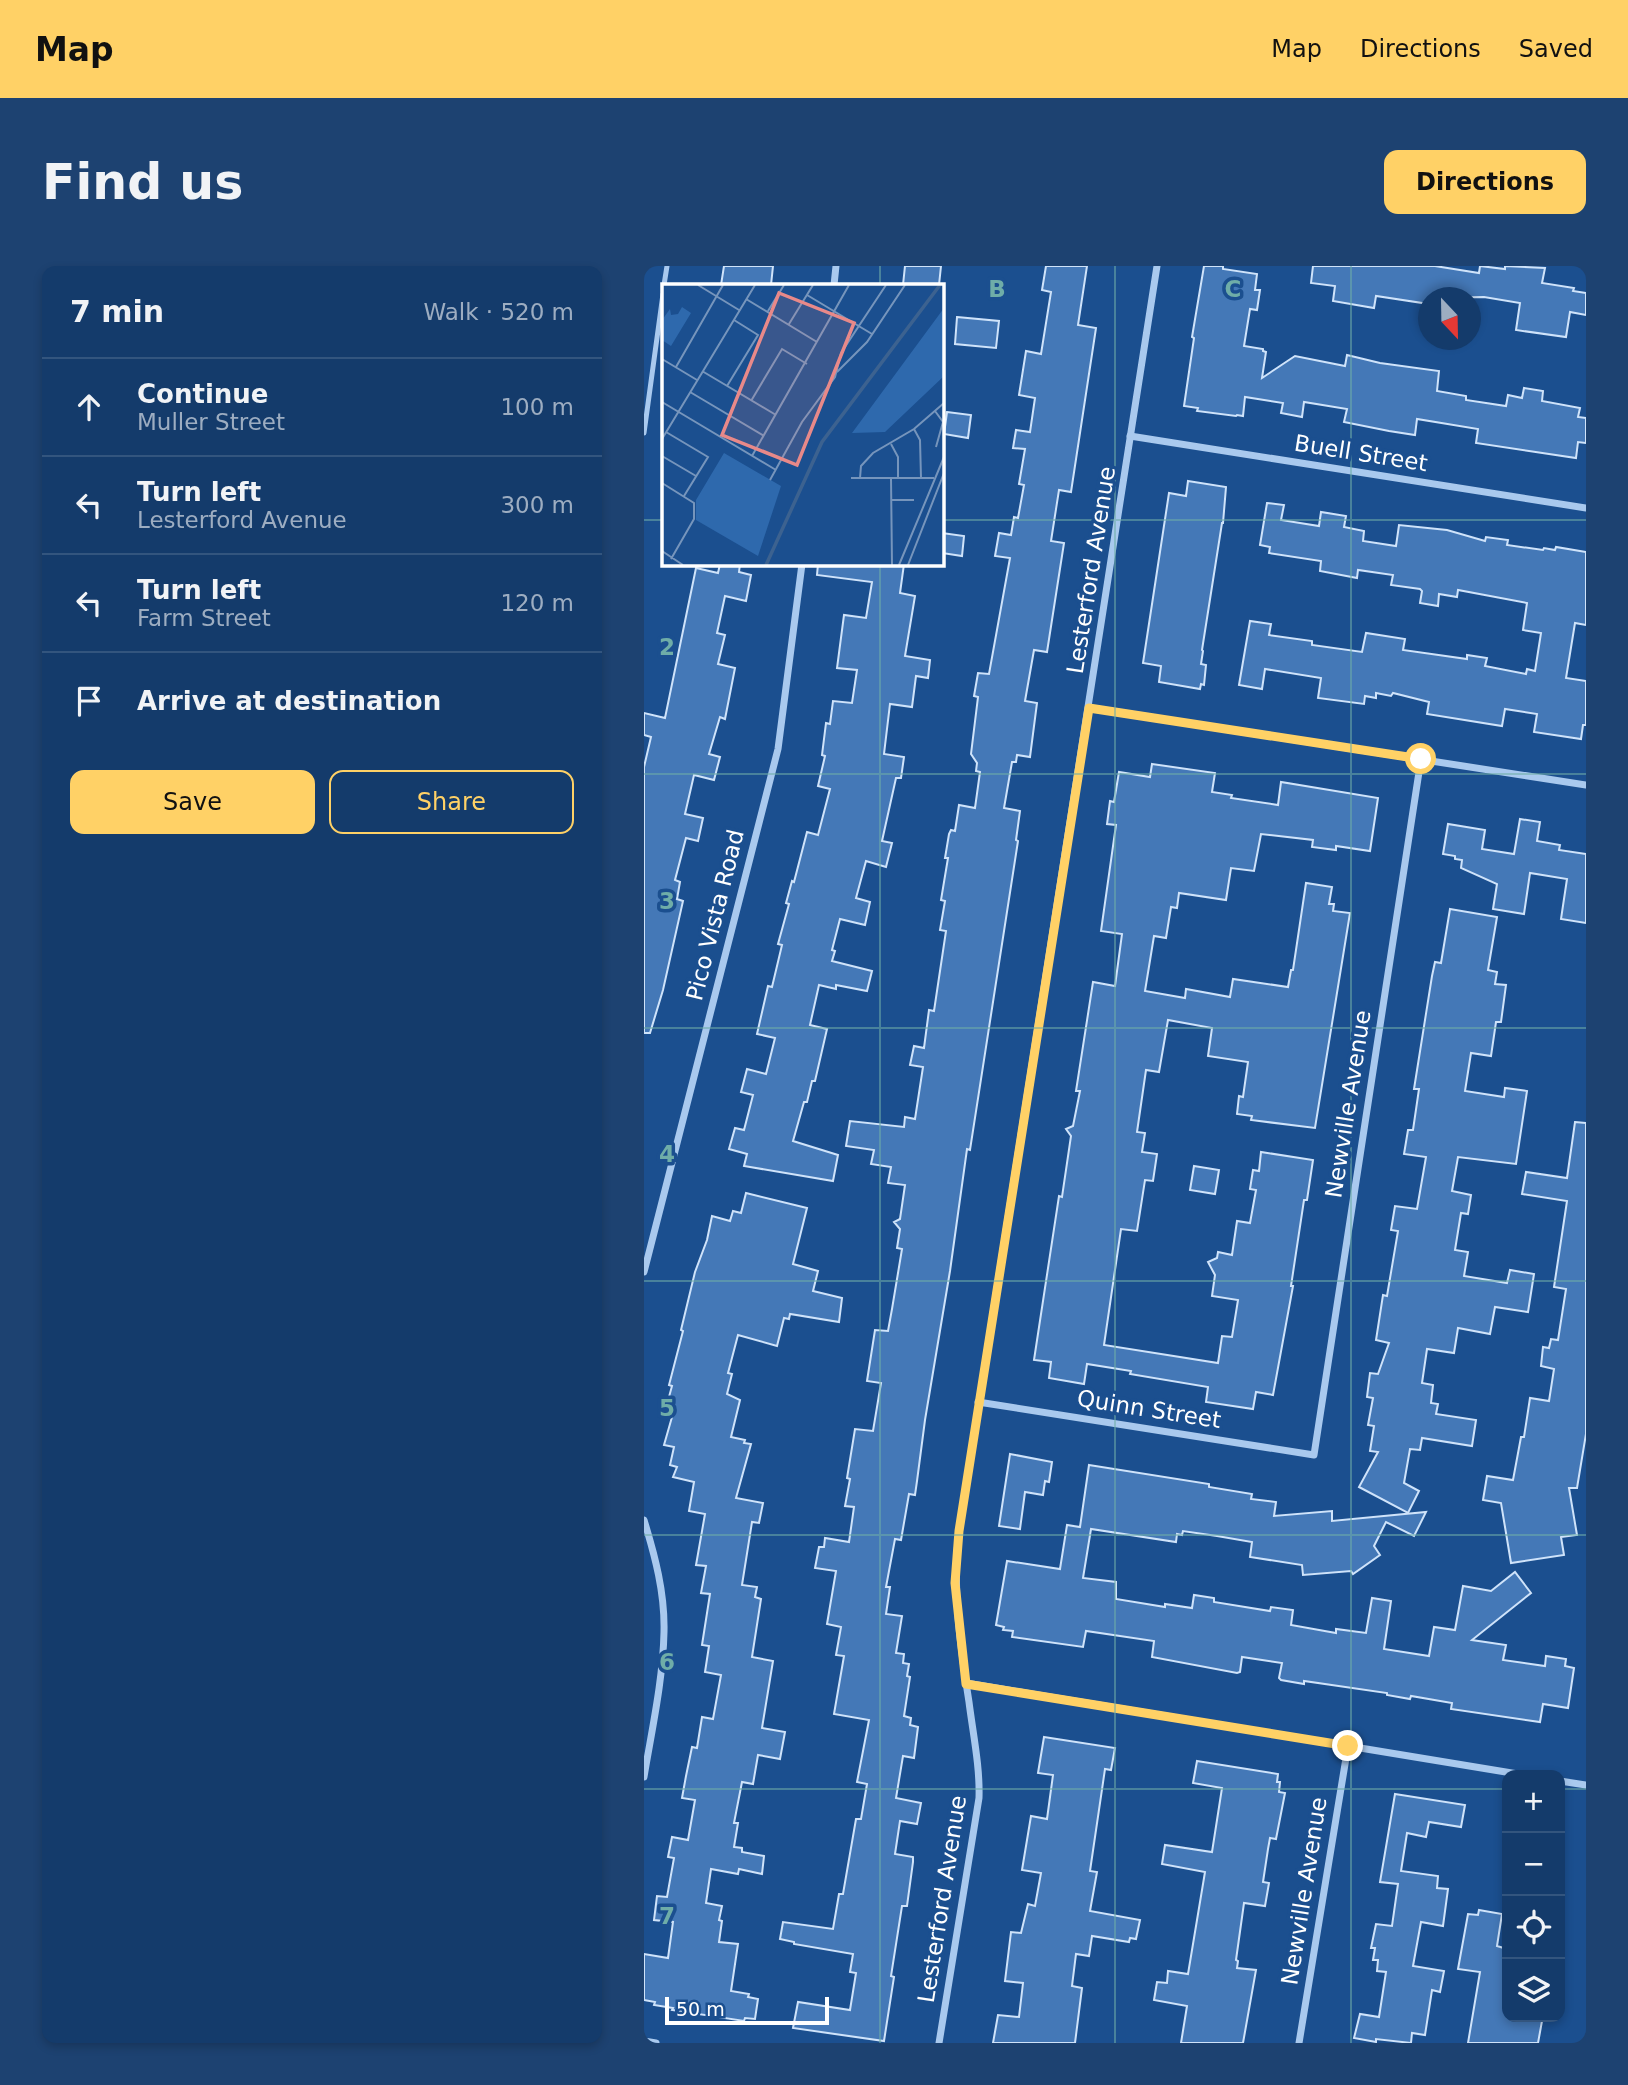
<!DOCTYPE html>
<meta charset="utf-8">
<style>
body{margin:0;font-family:"DejaVu Sans",sans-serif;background:#1d4271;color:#f1f3f6}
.controls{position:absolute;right:21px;bottom:21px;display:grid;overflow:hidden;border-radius:14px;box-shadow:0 4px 10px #0003}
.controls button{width:63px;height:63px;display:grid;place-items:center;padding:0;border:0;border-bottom:2px solid #33557e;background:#143b6b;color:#f1f3f6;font:35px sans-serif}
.compass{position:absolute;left:774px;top:21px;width:63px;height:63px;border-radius:50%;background:#143b6b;box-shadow:0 4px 10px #0003;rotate:158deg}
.scale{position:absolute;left:21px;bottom:18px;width:164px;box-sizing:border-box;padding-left:7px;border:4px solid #fff;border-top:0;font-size:19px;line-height:24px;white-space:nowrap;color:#fff;-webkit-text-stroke:5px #1b4f8f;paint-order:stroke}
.stop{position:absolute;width:21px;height:21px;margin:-16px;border:5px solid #ffd166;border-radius:50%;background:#fff}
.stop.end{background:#ffd166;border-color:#fff;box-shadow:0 2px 7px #0008}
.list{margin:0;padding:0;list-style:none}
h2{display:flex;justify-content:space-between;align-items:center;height:91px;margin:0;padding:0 28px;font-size:30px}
h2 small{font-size:23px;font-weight:400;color:#9dadc1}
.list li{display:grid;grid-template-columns:46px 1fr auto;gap:21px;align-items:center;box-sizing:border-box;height:98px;padding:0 28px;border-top:2px solid #33557e}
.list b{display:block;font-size:26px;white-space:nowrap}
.list p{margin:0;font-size:23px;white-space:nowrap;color:#9dadc1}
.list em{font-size:23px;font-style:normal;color:#9dadc1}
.actions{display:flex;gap:14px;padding:21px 28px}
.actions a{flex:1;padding:16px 0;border:2px solid #ffd166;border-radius:14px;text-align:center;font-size:24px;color:#ffd166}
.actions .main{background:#ffd166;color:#111}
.icon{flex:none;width:38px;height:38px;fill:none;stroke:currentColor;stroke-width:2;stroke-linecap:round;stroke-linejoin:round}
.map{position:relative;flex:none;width:942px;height:1777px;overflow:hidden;border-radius:14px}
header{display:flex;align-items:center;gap:42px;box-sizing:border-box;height:98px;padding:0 35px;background:#ffd166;color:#111}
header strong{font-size:33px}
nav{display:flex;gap:38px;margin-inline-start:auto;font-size:24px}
.intro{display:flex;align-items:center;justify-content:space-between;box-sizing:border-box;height:168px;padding:0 42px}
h1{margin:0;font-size:49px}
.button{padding:18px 32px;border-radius:14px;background:#ffd166;color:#111;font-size:24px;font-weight:700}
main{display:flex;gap:42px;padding:0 42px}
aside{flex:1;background:#143b6b;border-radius:14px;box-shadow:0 4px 10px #0003}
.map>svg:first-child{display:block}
.building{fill:#4478b7;stroke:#cfe3fa;stroke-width:2}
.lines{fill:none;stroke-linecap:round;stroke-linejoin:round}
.lane{stroke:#a9c9ee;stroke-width:5}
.street{stroke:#a9c9ee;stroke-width:7}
.route{stroke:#ffd166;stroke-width:9}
.grid{fill:none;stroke:#6fada8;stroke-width:2;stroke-opacity:0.55}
.labels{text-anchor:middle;stroke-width:7;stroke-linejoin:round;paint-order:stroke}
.street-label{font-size:23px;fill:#fff;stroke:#1b4f8f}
.inset-river{fill:none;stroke:#3c6290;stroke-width:3.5}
.inset-road{fill:none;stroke:#7695bc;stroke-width:2}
.view{fill:#e88989;fill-opacity:0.15;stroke:#e88989;stroke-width:3.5}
.inset-edge{fill:none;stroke:#fff;stroke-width:3.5}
.grid-label{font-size:23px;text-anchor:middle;font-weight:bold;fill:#6fada8;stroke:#1b4f8f;stroke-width:7;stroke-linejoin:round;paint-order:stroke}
</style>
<header>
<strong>Map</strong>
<nav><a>Map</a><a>Directions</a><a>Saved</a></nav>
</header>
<div class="intro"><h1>Find us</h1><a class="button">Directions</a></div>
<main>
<aside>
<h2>7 min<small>Walk · 520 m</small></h2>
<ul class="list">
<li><svg class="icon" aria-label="ahead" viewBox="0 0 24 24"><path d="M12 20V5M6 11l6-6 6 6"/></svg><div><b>Continue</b><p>Muller Street</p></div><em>100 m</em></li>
<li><svg class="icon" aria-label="left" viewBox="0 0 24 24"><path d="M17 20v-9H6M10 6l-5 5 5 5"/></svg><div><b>Turn left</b><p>Lesterford Avenue</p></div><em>300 m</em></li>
<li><svg class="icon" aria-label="left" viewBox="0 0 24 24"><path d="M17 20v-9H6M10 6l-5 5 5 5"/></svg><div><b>Turn left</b><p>Farm Street</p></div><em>120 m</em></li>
<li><svg class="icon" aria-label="arrive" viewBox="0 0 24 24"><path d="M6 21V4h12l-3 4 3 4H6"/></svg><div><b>Arrive at destination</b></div></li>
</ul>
<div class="actions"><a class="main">Save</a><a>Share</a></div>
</aside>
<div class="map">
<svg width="942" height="1777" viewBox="0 0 942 1777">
<rect width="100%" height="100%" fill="#1b4f8f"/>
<g class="building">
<polygon points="80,0 129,0 127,19 77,19"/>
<polygon points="261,0 297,0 295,19 259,19"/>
<polygon points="402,0 443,0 434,59 452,62 427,226 415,224 407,275 420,277 403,386 390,384 381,435 393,437 386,491 373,489 372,496 368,496 360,542 376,545 372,574 374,575 326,884 323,883 306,1005 281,1154 273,1215 271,1229 265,1228 257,1274 251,1273 242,1321 246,1321 242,1348 258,1350 252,1387 260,1388 259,1397 265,1398 263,1410 266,1411 260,1450 267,1452 266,1459 274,1461 270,1492 259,1490 252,1532 277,1537 273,1558 256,1555 251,1588 269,1591 269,1596 263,1640 258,1640 247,1710 250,1711 240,1775 149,1762 154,1736 206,1744 212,1707 206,1706 209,1688 150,1678 150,1676 136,1673 139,1656 189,1663 195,1628 199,1628 212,1553 217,1553 223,1518 213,1516 225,1454 190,1448 200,1390 192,1389 197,1361 183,1358 192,1305 171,1302 175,1281 180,1281 181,1272 205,1276 210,1241 201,1240 206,1213 203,1212 211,1163 229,1165 237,1117 223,1115 231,1064 244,1065 248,1043 258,983 253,982 256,963 250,956 256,953 261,919 244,917 247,901 227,898 230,884 202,880 206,855 260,861 261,851 271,853 279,801 266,799 270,780 280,782 285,744 290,745 302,665 296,664 301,635 297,634 304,592 301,592 305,568 307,564 311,565 315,539 331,542 336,506 332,505 333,497 327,488 334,431 330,430 334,407 345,408 366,292 351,290 355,267 367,269 370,251 374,252 380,219 375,218 381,183 369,182 372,164 386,166 391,132 375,129 382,85 397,88 407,26 398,24"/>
<polygon points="560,0 579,0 579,3 613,8 611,24 616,24 613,44 606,43 600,80 619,83 619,85 622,86 618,112 651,90 701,100 703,89 736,97 795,105 793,125 822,130 822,134 862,140 864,129 878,132 880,122 899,125 898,135 936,142 934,151 942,152 942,177 934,176 932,192 832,177 834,163 773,153 771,169 745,165 700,156 703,143 660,136 658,151 637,147 639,137 601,131 599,150 593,149 592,150 553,145 554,142 540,140 550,72 548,71"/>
<polygon points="669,0 791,0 835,7 836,0 861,3 861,0 901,2 898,17 930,22 929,25 942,27 942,49 926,46 922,71 872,64 876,37 840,31 785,32 785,38 732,30 730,42 689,35 691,20 667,17"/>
<polygon points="313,51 355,55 352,82 311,78"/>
<polygon points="303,146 327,149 324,172 300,168"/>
<polygon points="544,215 582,221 579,257 578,257 558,384 559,385 557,398 562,399 560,419 557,418 556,423 515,416 517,400 499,397 525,227 542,230"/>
<polygon points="623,237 640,239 637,254 675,260 677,246 702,250 700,261 720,265 719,275 752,280 755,259 803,264 841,275 842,271 864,274 863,279 899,284 900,282 911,284 912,281 942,286 942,359 931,357 922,412 942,415 942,459 939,459 937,473 890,466 893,448 861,443 858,460 783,448 785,436 749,427 747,430 732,427 732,432 721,430 720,438 674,432 677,412 621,403 618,423 595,419 606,355 627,358 625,369 668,375 668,379 718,386 722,367 761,373 759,384 823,393 823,389 843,392 841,400 882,408 883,403 891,405 897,367 879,364 883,337 814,324 813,331 795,328 794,340 776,337 778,325 776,323 747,319 749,309 714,304 713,312 676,305 677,295 625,287 626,281 616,279"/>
<polygon points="298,267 320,270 318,290 298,287"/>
<polygon points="76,298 96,298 95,306 107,309 102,335 81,330 73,367 81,369 74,398 91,402 81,453 76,451 65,488 76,491 70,514 50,509 41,548 59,552 54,575 42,572 31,614 36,616 33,633 39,635 19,724 6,767 0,767 0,501 7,471 0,469 0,447 21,452 52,302 74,307"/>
<polygon points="174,298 260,298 256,327 271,330 261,390 286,394 284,412 272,410 268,441 246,438 240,488 260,491 257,512 252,512 238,575 248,577 242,601 222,595 212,632 226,636 221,659 196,653 188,684 191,685 188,695 228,705 223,725 192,719 192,723 175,719 166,759 183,763 171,815 168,815 163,836 160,836 149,875 194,889 189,915 100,900 103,888 85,883 91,862 100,864 109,829 97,826 103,803 122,808 131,772 113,768 124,720 128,721 138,679 134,678 145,638 142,637 148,615 150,616 163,566 174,569 186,523 174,520 181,490 178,489 182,457 186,458 189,435 208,437 213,404 193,402 200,349 222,352 228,316 173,309"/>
<polygon points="508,498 571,507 568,526 588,529 587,532 634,539 637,516 734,532 726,585 692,580 692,584 668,581 669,574 617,568 610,605 587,602 582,634 535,627 533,642 527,641 522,672 510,670 501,725 541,732 542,723 586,731 589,713 644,721 647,704 649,704 662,617 688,621 685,638 690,638 689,645 706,647 671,862 607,854 608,850 593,848 595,830 599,831 604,796 564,790 568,762 524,754 515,806 502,804 493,866 501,867 498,886 513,888 509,915 501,914 493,965 477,963 460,1079 574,1097 578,1070 588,1071 594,1034 568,1030 571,1009 564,996 573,992 574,986 588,989 593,955 606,957 612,924 606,923 609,904 615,905 617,886 669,894 663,934 660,934 647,1020 649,1020 629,1129 612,1126 609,1143 562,1136 564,1121 486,1108 487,1105 443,1098 440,1118 405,1112 407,1096 390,1094 415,930 418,931 427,870 422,863 429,860 436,825 432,825 449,716 471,720 478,668 457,665 472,559 463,558 466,535 470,536 475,506 506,511"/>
<polygon points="876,553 896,556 893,575 916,579 915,584 942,588 942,657 917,653 923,613 886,607 880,648 849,643 853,618 817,602 818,594 811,593 811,590 799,588 804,558 841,564 838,583 870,588"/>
<polygon points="806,643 853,651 844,704 853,706 851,718 862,719 857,756 852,756 847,790 827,787 821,825 860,831 861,822 883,825 872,898 814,891 808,925 827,929 824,948 817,947 811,984 824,986 820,1010 863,1017 866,1004 890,1008 884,1046 851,1041 846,1068 814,1062 810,1087 783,1083 778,1117 789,1119 787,1137 794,1138 792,1148 832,1154 828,1180 778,1172 776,1184 766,1183 760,1217 775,1225 764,1247 715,1221 734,1186 726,1185 730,1160 724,1159 729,1132 723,1131 726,1107 734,1108 745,1077 732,1074 739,1029 743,1030 754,965 747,964 751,940 773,943 782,891 760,888 764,864 769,864 775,823 770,823 788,710 791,696 797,697"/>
<polygon points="931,856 942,857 942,1168 933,1222 925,1222 933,1269 917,1271 920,1289 867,1297 857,1237 839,1234 843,1210 869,1214 877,1171 880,1171 886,1132 905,1135 910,1103 897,1100 899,1081 905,1082 907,1073 914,1074 922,1023 910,1021 923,935 878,928 882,906 923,912"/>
<polygon points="550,900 575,904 571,928 546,924"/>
<polygon points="102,927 163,942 149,998 174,1005 169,1025 198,1032 195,1056 146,1048 145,1053 140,1052 133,1080 94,1069 84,1107 88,1108 83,1128 96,1134 87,1171 101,1174 100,1177 107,1178 92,1232 119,1237 115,1257 108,1256 98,1319 113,1321 111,1331 117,1333 108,1391 129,1395 118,1462 141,1466 136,1493 114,1489 109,1518 98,1516 90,1557 94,1557 90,1581 98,1582 98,1586 120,1590 118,1608 95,1603 94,1608 67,1603 62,1637 78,1640 75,1654 78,1655 75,1676 94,1678 87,1725 105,1728 104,1731 114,1733 111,1753 101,1752 100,1755 28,1744 29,1742 10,1739 11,1736 0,1734 0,1688 24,1692 29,1656 10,1654 13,1630 23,1631 30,1592 24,1591 28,1571 44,1574 51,1534 38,1532 42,1510 48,1481 53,1482 58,1451 69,1453 77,1409 61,1406 65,1380 58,1379 66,1328 57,1327 62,1300 52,1299 61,1248 45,1245 50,1216 29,1211 33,1201 26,1199 30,1181 20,1179 28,1151 20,1149 28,1120 25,1119 39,1065 37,1064 51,1006 63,974 68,950 86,955 89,945 97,947"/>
<polygon points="366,1188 408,1196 405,1216 401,1215 399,1229 381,1226 376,1263 355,1260"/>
<polygon points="445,1199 565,1218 565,1221 608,1228 607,1233 632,1236 630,1250 688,1245 688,1255 782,1246 770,1270 742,1256 730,1280 736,1289 709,1308 707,1305 659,1309 658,1299 606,1291 608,1276 573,1270 539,1265 538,1269 533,1268 532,1276 447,1263 439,1312 472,1316 472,1333 521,1341 521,1338 548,1342 550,1329 570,1332 570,1336 626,1345 627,1341 649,1344 647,1359 692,1367 692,1363 722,1367 728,1332 747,1335 740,1383 785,1390 790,1361 811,1364 819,1320 847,1325 871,1306 887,1327 828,1374 862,1379 859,1394 901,1400 902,1390 922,1393 921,1400 930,1402 924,1442 899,1438 896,1456 807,1443 808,1437 767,1430 766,1433 743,1429 743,1427 660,1415 660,1418 637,1414 635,1412 638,1397 598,1391 596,1406 593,1407 508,1391 510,1375 442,1365 439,1381 368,1371 369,1365 359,1364 360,1361 352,1359 363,1295 416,1303 423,1259 436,1261"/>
<polygon points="400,1471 471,1482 467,1504 461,1503 446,1605 453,1606 446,1645 496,1654 492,1673 486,1672 485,1676 448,1670 445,1690 432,1688 428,1720 438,1722 431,1777 349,1777 354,1749 375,1751 379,1717 361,1715 367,1666 377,1667 384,1638 391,1640 397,1607 378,1604 387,1550 403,1553 409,1509 394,1507"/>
<polygon points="553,1495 634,1508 633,1516 636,1516 635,1526 641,1527 632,1573 626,1572 624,1583 619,1616 625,1617 621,1640 600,1637 592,1694 594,1695 593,1702 612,1704 599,1777 537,1777 543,1740 510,1734 513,1716 523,1717 524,1705 544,1708 561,1606 518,1598 521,1579 568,1586 578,1522 549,1517"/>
<polygon points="751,1528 821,1539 817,1561 785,1556 782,1571 763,1567 757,1605 794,1610 793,1622 804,1623 799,1660 777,1656 769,1700 800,1705 796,1726 788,1724 781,1769 768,1767 767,1777 732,1773 732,1776 710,1772 716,1748 735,1751 742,1706 733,1705 734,1694 729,1694 731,1682 727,1682 732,1658 748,1660 754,1618 736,1616"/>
<polygon points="835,1644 858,1648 853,1680 863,1683 863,1751 898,1755 894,1777 824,1777 836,1706 814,1703 824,1648 834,1649"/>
</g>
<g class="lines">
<g class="lane">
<polyline points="20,19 23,0"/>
<polyline points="0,167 19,28"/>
</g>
<g class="street">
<polyline points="190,19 192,0"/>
<polyline points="486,170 942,242"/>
<polyline points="445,442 942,519"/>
<polyline points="0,1006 134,483 158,298"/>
<polyline points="334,1136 670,1189 777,493"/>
<path d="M0 1254C11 1290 21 1327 20 1366 19 1414 8 1463 0 1511"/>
<polyline points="322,1417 880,1509"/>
<polyline points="916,1515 942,1519"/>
<polyline points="0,1775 12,1777"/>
<path d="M295 1777 335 1532C336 1500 329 1468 325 1436 316 1379 308 1322 315 1265L513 0"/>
<polyline points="655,1777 704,1480"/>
</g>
</g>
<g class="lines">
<polyline class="route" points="704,1480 322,1418 311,1317 315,1265 445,442 777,493"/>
</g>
<path class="grid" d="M236 0V19M471 0V1777M707 0V1777M0 254H19M298 254H942M236 298V1777M0 508H942M0 762H942M0 1015H942M0 1269H942M0 1523H863M916 1523H942"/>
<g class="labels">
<g class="street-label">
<text transform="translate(717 187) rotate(9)" y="8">Buell Street</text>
<text transform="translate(447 304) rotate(-81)" y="8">Lesterford Avenue</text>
<text transform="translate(71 649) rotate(-76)" y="8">Pico Vista Road</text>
<text transform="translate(704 838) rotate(-81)" y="8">Newville Avenue</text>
<text transform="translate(505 1143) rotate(9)" y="8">Quinn Street</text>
<text transform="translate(660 1625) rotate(-81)" y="8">Newville Avenue</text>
<text transform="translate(298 1633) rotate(-81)" y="8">Lesterford Avenue</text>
</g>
</g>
<g transform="translate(18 18)">
<rect width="282" height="282" fill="#1b4f8f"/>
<path d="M20 23 29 29 9 62 0 56V36L8 25 9 31 16 30ZM282 24V92L223 148 190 149ZM62 169 119 202 96 272 34 236V216Z" fill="#2e69ad"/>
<path class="inset-river" d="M104 281 160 158 278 1"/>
<path class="inset-road" d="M36 1 77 26M145 11 210 50M84 15 155 58M106 27 122 1M127 40 151 1M0 75 35 96M14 83 61 1M40 87 114 131M175 88 205 58 243 1M65 102 96 51 72 36M28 108 102 152M89 117 120 65 145 80M0 118 114 186M273 127 281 138 274 163M252 145 258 156 259 194M4 148 46 173 22 212M0 155 93 1M229 160 236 173V194M0 172 34 192M90 172 187 1M189 194H272M198 194 199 182 211 169 252 145 282 119M229 194 230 281M108 196 140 138 173 93 179 69 224 1M0 199 32 219V235L9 275M230 216H252M0 267 21 281M237 281 282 173M246 281 282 189"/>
<path class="view" d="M117 9 192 39 135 181 60 151Z"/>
<rect width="282" height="282" class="inset-edge"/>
</g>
<g class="grid-label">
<text x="353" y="31">B</text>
<text x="589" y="31">C</text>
<text x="23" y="389">2</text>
<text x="23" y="643">3</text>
<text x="23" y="896">4</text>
<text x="23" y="1150">5</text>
<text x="23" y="1404">6</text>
<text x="23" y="1658">7</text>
</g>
</svg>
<div class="controls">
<button>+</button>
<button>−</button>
<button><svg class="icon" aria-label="locate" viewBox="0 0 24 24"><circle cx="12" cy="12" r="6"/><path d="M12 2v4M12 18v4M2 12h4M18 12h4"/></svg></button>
<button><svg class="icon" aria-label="layers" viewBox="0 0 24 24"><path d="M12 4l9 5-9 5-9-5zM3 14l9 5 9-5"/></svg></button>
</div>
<svg class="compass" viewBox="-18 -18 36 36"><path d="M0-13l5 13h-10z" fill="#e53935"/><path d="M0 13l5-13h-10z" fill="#9dadc1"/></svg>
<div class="scale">50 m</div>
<div class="stop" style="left:777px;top:493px"></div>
<div class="stop end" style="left:704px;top:1480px"></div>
</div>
</main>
